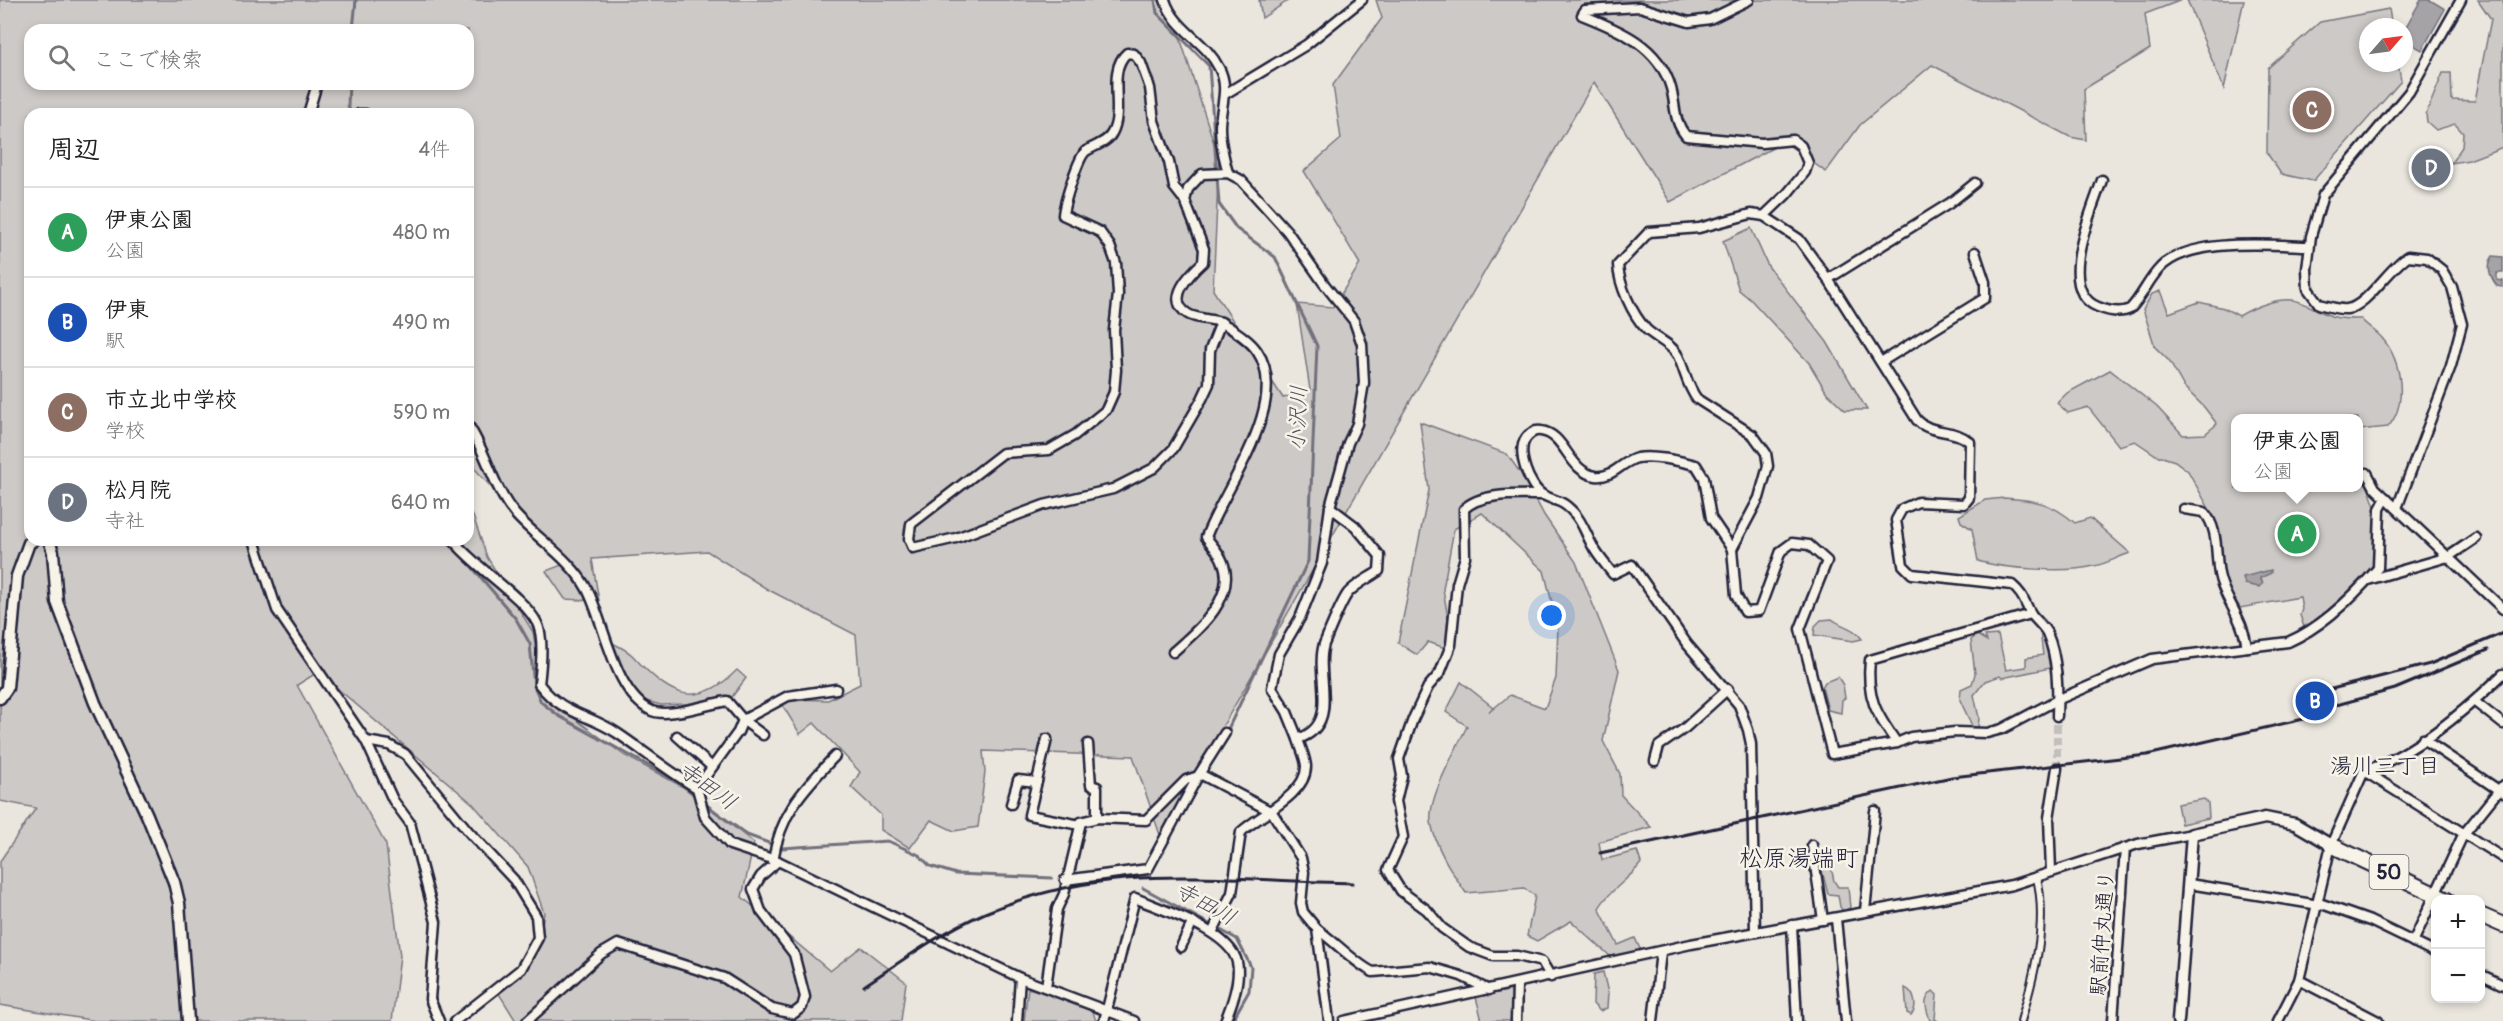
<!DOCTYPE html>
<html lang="ja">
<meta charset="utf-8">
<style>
body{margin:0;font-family:Pangolin,"Klee One",sans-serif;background:#f6f6f6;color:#222}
.controls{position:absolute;right:18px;bottom:18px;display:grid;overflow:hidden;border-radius:12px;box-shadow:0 3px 9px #0003}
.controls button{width:54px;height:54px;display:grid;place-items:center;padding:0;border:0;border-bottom:2px solid #e0e0e0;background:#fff;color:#222;font:30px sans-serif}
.compass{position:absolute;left:2359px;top:18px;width:54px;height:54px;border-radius:50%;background:#fff;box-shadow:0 3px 9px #0003;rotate:62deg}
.you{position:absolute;left:1552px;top:616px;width:21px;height:21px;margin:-15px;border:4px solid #fff;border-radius:50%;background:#1a73e8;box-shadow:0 0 0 9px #1a73e833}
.badge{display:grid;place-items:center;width:39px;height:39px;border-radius:50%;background:#2563eb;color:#fff;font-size:20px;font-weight:700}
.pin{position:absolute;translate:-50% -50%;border:3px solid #fff;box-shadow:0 2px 6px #0006}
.popup{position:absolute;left:2231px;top:414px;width:132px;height:78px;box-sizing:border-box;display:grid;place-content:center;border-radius:12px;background:#fff;filter:drop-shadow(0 2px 4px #0005);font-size:20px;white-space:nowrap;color:#767676}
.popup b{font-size:22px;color:#222}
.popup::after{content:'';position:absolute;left:50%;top:100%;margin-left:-12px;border:12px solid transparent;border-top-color:#fff}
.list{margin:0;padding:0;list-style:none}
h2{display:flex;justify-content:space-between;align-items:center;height:78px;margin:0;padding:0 24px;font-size:26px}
h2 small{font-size:20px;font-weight:400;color:#767676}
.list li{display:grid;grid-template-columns:39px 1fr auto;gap:18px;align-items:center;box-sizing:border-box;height:90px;padding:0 24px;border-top:2px solid #e0e0e0}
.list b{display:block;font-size:22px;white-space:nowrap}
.list p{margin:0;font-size:20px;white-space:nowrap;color:#767676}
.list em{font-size:20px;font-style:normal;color:#767676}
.icon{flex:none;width:33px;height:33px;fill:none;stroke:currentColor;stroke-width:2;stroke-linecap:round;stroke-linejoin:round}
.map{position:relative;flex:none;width:2503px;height:1021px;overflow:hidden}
.search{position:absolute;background:#fff;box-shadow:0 3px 9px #0003;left:24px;top:24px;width:450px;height:66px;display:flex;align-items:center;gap:15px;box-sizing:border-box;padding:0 21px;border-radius:18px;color:#767676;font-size:22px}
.panel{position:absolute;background:#fff;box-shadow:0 3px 9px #0003;left:24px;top:108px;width:450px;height:438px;border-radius:18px}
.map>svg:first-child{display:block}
.green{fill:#cdc9c6;stroke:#787680;stroke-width:1.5;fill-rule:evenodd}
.water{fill:#a6a3a6;stroke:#716f7b;stroke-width:1.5}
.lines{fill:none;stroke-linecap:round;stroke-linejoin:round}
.stream{stroke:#716f7b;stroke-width:3}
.minor-tunnel{stroke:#c2bfbd;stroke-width:8;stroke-dasharray:8 4;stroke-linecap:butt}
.pedestrian-casing{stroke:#22223b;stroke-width:10}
.minor-casing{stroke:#22223b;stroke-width:13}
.tertiary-casing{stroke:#22223b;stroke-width:15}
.primary-casing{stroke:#22223b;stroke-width:18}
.pedestrian{stroke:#f7f3e8;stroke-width:6}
.minor{stroke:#f7f3e8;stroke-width:8}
.tertiary{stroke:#f7f3e8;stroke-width:10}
.primary{stroke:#f7f3e8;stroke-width:14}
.rail{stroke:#22223b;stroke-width:3}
.labels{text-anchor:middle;stroke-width:5;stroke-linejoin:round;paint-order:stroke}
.shield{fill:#f7f3e8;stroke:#62616f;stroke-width:1.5}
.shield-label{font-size:20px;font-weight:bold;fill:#22223b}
.street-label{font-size:21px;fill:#22223b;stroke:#f7f3e8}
.water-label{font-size:22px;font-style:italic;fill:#504f60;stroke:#f7f3e8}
.neighbourhood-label{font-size:22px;fill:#22223b;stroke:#f7f3e8}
.quarter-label{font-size:24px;fill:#22223b;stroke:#f7f3e8}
</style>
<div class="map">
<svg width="2503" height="1021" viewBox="0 0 2503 1021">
<rect width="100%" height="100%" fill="#eae6de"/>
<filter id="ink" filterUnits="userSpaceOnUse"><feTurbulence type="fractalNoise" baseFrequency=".0167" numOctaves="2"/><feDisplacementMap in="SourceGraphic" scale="12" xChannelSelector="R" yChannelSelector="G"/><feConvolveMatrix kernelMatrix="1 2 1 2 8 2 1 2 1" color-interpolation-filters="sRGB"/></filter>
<g filter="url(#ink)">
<g class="green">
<path d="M0 0H1168L1219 159 1213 290 1283 398 1310 390 1297 304 1333 307 1360 264 1304 171 1341 139 1333 85 1382 18 1376 0H2182L2145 14 2150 49 2084 89 2086 140 2070 137 1932 65 1860 125 1826 172 1784 142 1670 202 1594 82 1160 835 1133 756 983 751 985 772 978 827 954 831 931 820 910 848 881 830V815L851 787 860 772 814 723 800 734 783 706 789 699 828 700 860 684 856 635 767 589 707 551 592 559 599 601 565 599 546 571 567 563 514 513 468 461V114H30V540H468V511L473 516 487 557 533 632 543 695 624 755 683 787 754 843 742 897 830 971 861 947 906 982 901 1021H516L496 989 537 951 544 913 528 867 473 804 318 672 297 685 386 845 400 956 392 1021H96L0 1005V861L36 808 0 801ZM30 30H468V84H30Z"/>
<polygon points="1259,0 1289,0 1262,18"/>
<polygon points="2187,0 2244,0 2224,89"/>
<polygon points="2478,0 2503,0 2503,147 2469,160 2451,163 2462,147 2463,133 2455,124 2436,130 2427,122 2426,114 2443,73 2451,73 2452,100 2475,101 2491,19"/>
<polygon points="2389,9 2392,27 2368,27 2368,63 2398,63 2401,81 2313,181 2281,174 2267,153 2268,68 2320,22"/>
<polygon points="1751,228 1768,266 1827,342 1867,410 1845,410 1827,393 1809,363 1751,300 1739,290 1723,241"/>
<path d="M2160 291 2169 313 2199 302 2224 308 2239 316C2254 307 2282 295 2300 302 2329 313 2326 320 2361 319 2367 326 2376 331 2382 338 2402 361 2408 404 2388 427L2359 430 2358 418H2236V488H2358L2359 473 2363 482 2367 484 2376 509 2375 566 2356 586 2305 630 2300 615 2302 609 2300 597 2240 608 2221 575 2216 527 2211 512 2188 471 2175 461 2156 455 2135 441 2119 446 2088 407 2068 413 2057 403 2067 393 2110 370 2157 407 2183 435 2205 434 2217 424 2204 407 2184 387 2169 361 2155 347 2143 309 2152 294Z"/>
<path d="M1420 422 1507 454 1526 481 1544 515 1576 562 1619 670 1603 741 1620 774 1621 795 1651 827 1599 842 1602 860 1637 851 1641 863C1629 880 1609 890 1599 908L1618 945 1635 938 1641 951 1610 956 1571 921 1537 941 1527 936 1535 896 1524 888 1466 893C1451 871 1436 849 1431 822 1427 799 1457 748 1467 726L1446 712 1461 682 1493 707 1489 712 1510 695 1545 708 1556 678 1558 626 1544 571 1482 513 1454 529 1443 589 1449 624 1445 648 1428 642 1417 655 1398 643 1429 490Z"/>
<path d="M2004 498C2035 500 2051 502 2075 523L2090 518 2130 553C2118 557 2106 564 2094 566 2068 573 2003 569 1978 561L1972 529 1961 522 1959 516 1985 500Z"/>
<path d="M1832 619C1842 627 1854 627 1862 639L1853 641 1814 635 1815 626 1821 620Z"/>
<polygon points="2040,631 2045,639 2050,668 2002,678 2000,676 1985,681 1974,695 1979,718 1978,727 1973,728 1960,700 1961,689 1972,684 1975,674 1971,640 1977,635 1987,641 1985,636 1998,635 2006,670 2026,667 2026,658 2043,655"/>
<path d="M608 640C615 645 626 649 632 655 667 693 694 713 737 670L746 678 732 697 706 703 661 705 639 699 621 682Z"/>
<polygon points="1838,677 1843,685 1845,698 1842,700 1841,713 1828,710 1822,687 1825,682"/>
<polygon points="2204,799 2208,803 2209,818 2181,824 2177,804"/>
<polygon points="1827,849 1834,881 1838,887 1848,887 1850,908 1843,911 1840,907 1838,895 1828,894 1820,863 1821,850"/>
<polygon points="1603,972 1608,993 1607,1008 1600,1011 1593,1004 1594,974"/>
<polygon points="1028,988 1078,1003 1093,1012 1096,1021 1024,1021"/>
<path d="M1905 988C1915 992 1918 1008 1911 1015L1907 1013Z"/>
<polygon points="1513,990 1512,1021 1482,1021 1476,997"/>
<path d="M1933 991 1937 995 1935 1019 1938 1021H1930C1927 1008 1921 1001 1933 991Z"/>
</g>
<g class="water">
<polygon points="2421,0 2430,0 2445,9 2422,50 2404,40 2404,30"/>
<path d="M2493 256 2503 257V273H2497V280L2503 281V287L2497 286C2490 277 2486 266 2493 256Z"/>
<polygon points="2271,570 2271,573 2260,578 2263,583 2259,587 2245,584 2243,577"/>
</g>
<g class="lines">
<g class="stream">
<polyline points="1155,0 1157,13 1209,66 1219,204 1237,229 1275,257 1317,346 1308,561 1227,731"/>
<polyline points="353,30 356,0"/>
<polyline points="349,84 348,105 351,114"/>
<polyline points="448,540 456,550"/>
<polyline points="467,561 516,619 530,644 534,686 541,702 559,716 685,786 697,796"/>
<polyline points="704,803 747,835 782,848 888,841 919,855 930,866 956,874 1052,878"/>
<polyline points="1186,808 1209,766"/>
<polyline points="1143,888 1237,939 1251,967 1249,991 1232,1021"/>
</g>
<polyline class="minor-tunnel" points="2057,768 2057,716"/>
<g class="pedestrian-casing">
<path id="pedestrian" d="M2021 1021C2034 976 2048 925 2037 878"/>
</g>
<g class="minor-casing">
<g id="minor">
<path d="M1165 0C1175 30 1206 41 1219 68 1230 88 1220 107 1220 127 1220 143 1224 158 1228 173"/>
<path d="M1749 0 1710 19 1689 22 1640 7 1585 10 1582 15C1620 30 1659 46 1671 88 1676 106 1673 120 1686 136L1762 143 1793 140 1801 146 1808 163 1805 172 1787 194 1764 216"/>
<path d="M1127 53 1134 54 1141 63 1150 88 1154 121 1169 162 1174 187 1185 201 1204 249 1203 262C1191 273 1164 299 1188 314 1196 319 1212 319 1221 322L1210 350 1209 384 1202 399 1173 449 1154 468 1113 489 1044 505 956 538 913 548 909 539 911 524 1003 453 1049 450 1075 435 1106 410 1114 392 1116 370 1114 330 1118 294 1116 263 1110 246 1100 232 1063 215C1064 204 1078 157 1086 151 1095 145 1107 143 1112 133 1125 110 1106 71 1127 53Z"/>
<polyline points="1225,94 1306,45 1362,0"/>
<polyline points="308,114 317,84"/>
<polyline points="359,114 366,114"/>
<path d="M2102 180C2092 211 2055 290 2098 307 2108 311 2120 314 2130 309 2142 297 2148 280 2160 268 2189 237 2270 245 2309 246"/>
<polyline points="1185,201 1188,189 1202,174 1228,173 1241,180 1287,231 1325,285 1354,321 1362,344 1364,383 1357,424 1348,443 1330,507 1322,563 1300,618 1279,654 1272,688 1287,712 1298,739"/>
<polyline points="1828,279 1950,203 1975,183"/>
<polyline points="1881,362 1985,298 1985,282 1975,252"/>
<path d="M468 425C487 453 493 488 515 514 537 539 570 558 587 589 605 623 614 694 652 711 669 718 708 704 727 701L744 721 763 735"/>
<polyline points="2367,473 2375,488 2503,609"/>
<path d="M1542 495C1519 495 1481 492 1464 509L1465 557 1457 584 1451 645 1440 673 1428 687 1413 719 1399 759 1402 776 1396 801 1403 837 1388 870 1401 891 1427 910 1442 928 1469 947 1493 956H1517L1542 962 1551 977"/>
<path d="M2397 508 2451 366 2462 324 2452 287 2442 270 2427 258 2408 256C2389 268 2366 307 2347 309 2339 310 2327 306 2319 304L2308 289 2307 269 2311 236 2323 195 2409 92 2461 0"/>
<path d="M2184 509 2204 512C2219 529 2215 553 2219 574 2223 598 2243 617 2247 647"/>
<polyline points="254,540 277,610 366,741 393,800 410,823 436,922 430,999 439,1021"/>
<path d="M453 540C474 567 523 596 537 623 544 636 541 668 539 684 562 714 588 714 617 733 644 751 669 772 697 788"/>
<path d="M1732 549 1711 518 1704 478 1696 465C1679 461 1654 455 1637 458 1621 462 1613 478 1596 476 1568 472 1566 434 1541 431 1535 430 1530 433 1526 438 1516 452 1529 487 1543 495 1557 502 1561 499 1574 513 1582 521 1586 534 1592 545 1597 555 1606 565 1613 574L1632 565 1687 644 1739 705 1748 730 1751 744 1755 932"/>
<polyline points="2368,580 2448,557 2476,538"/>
<path d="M1173 652C1197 631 1239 597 1222 560 1219 552 1211 544 1206 537 1224 488 1292 402 1257 351 1249 339 1233 330 1221 322"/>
<polyline points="836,689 788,696 743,720 738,732 697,788 705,817 730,845 778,861 1020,978 1134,1021"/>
<polyline points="2475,702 2503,724"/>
<path d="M2057 716C2058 690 2058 658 2047 633 2044 627 2037 621 2032 615 2024 603 2025 596 2012 585L1912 574 1903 565 1896 520 1902 509 1918 502 1964 504 1969 498 1970 442C1954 428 1931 435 1917 420L1828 279 1799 239 1764 216 1751 214 1699 228 1649 232 1618 265C1619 285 1632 314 1646 329 1655 338 1672 344 1678 356 1685 371 1687 386 1697 399L1753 435 1766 453 1768 466 1759 498 1732 549 1736 595 1745 612 1759 611 1781 551 1792 543 1809 545 1827 561 1800 629 1832 754 1897 743 1911 737 1955 732 1987 733 2002 729 2057 700 2152 659 2288 642C2323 627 2353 597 2378 568L2380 509 2386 498"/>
<polyline points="677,736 712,767"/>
<polyline points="1047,739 1029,815 1080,825"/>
<polyline points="2423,739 2503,793"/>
<polyline points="366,741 389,745 405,754 469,832 514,880 536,916 538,938 521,969 455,1021"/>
<path d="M1897 743C1876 714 1866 697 1870 660L2031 614"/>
<polyline points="1088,744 1091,785 1097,787 1097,818"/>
<polyline points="1655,761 1659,746 1685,728 1728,689"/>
<polyline points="2364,771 2503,858"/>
<polyline points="1011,804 1018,780 1037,782"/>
<polyline points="1812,845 1823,920"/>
<path d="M773 860C781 812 803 790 835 756"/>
<polyline points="2051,871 2049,818 2057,768"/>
<polyline points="1065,880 1148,869 1198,776 1225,733"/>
<polyline points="2189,884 2319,905"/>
<polyline points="2319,903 2370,921 2436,953"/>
<polyline points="1865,911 1875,811"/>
<polyline points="1836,919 1846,1021"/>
<polyline points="1792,925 1797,1021"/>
<path d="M1317 929C1333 940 1358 966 1373 972L1430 967 1461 976 1489 990"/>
<path d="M1212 933 1232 893 1241 832C1259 815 1306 795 1306 767 1306 758 1300 747 1298 739 1342 724 1314 676 1324 644 1329 632 1341 602 1348 593 1356 584 1369 578 1379 571L1380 556 1355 526 1330 507"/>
<polyline points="2413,942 2463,835 2503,785"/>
<polyline points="1181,947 1192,923"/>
<polyline points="2480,974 2503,985"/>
<polyline points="2299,980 2378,1021"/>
<polyline points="1046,987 1057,909 1064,894 1081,822 1097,818 1146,820 1186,780 1202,775 1272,812 1301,858 1304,872 1301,903 1303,912 1317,929 1329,1021"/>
<polyline points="527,1021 601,954 618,944 724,978 772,1009 793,1014 802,1007 805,997 794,954 761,911 753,889 761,876 778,861"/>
<polyline points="1017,1021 1020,978"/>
<path d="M1104 1021 1135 898C1162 910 1230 931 1237 962 1241 980 1232 1004 1225 1021"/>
<polyline points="1344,1021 1691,944 2012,885 2138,844 2192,834"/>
<polyline points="1516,1021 1517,985"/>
<polyline points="1653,1021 1661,952"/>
<polyline points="2113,1021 2125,848"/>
<path d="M2278 1021 2299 980 2331 845 2364 771C2414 755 2466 710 2503 674"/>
</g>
</g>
<g class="tertiary-casing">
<g id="tertiary">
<polyline points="49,540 53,552 57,602 95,703 147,815 174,882 179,903 188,1021"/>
<polyline points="0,698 7,688 17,576 29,543 34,540"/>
<polyline points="2178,1021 2192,834 2265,818 2295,824 2331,845"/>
</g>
</g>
<g class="primary-casing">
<g id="primary">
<polyline points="2331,845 2447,900"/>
<polyline points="2480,915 2503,925"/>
</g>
</g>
<use href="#pedestrian" class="pedestrian"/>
<use href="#minor" class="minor"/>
<use href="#tertiary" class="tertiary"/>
<use href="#primary" class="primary"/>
<g class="rail">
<polyline points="2312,694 2430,664 2503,633"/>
<polyline points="2318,710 2395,689 2488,650"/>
<polyline points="1600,853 1952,777 2147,755 2321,715"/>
<path d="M864 986C903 960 941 932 985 913 1113 859 1220 881 1353 883"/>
</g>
</g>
</g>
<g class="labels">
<rect class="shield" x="2369.5" y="855" width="39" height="34" rx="4.5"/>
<g class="shield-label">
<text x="2389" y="879">50</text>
</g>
<g class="street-label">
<text transform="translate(2102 933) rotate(-86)" y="7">駅前仲丸通り</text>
</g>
<g class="water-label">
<text transform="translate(1297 418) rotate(-88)" y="8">小沢川</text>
<text transform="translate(708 785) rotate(36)" y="8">寺田川</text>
<text transform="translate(1206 903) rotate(29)" y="8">寺田川</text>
</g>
<g class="neighbourhood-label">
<text x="2385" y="773">湯川三丁目</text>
</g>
<g class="quarter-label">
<text x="1799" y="866">松原湯端町</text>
</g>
</g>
</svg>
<div class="controls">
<button>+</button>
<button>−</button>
</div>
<svg class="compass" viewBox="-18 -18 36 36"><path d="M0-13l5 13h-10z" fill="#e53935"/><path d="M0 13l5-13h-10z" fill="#767676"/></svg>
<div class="you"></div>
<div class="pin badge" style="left:2297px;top:534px;background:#2e9e5b">A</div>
<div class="popup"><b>伊東公園</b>公園</div>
<div class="pin badge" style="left:2315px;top:701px;background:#1a4fb4">B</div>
<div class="pin badge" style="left:2312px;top:110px;background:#8d6e63">C</div>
<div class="pin badge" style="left:2431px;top:168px;background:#6b7280">D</div>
<div class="search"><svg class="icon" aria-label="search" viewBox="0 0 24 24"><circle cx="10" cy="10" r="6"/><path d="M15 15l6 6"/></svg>ここで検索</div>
<section class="panel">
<h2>周辺<small>4件</small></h2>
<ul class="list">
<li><span class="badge" style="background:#2e9e5b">A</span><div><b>伊東公園</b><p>公園</p></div><em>480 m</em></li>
<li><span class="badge" style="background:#1a4fb4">B</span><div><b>伊東</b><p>駅</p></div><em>490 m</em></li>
<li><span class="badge" style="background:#8d6e63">C</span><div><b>市立北中学校</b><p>学校</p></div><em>590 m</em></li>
<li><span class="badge" style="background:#6b7280">D</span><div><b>松月院</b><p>寺社</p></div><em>640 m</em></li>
</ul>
</section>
</div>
